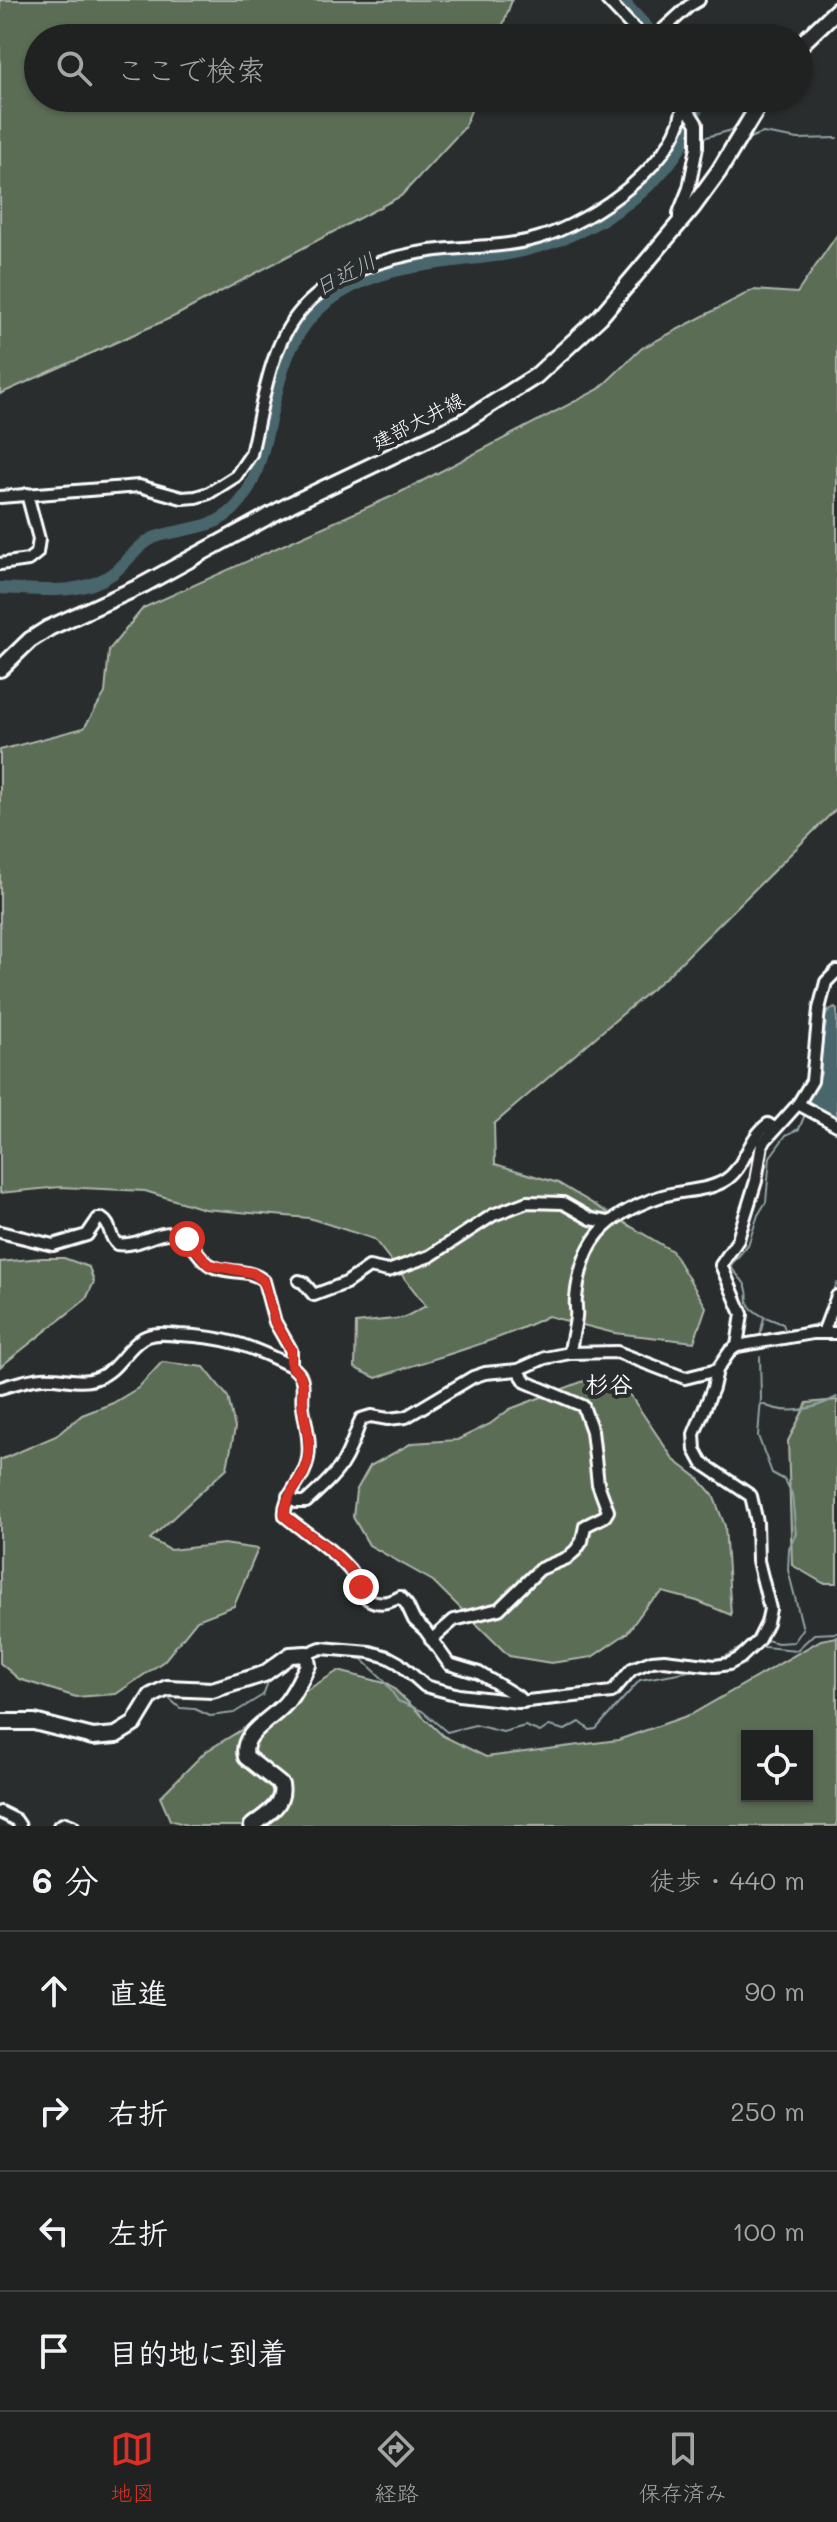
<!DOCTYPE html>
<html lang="ja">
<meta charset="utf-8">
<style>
body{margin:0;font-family:Mali,"Klee One",sans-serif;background:#2d2f2f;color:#f1f3f6}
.controls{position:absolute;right:24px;bottom:24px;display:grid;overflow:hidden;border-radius:0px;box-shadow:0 2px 6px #0004}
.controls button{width:72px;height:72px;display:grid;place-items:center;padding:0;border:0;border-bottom:2px solid #3d3f40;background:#202222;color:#f1f3f6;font:40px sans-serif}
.stop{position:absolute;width:24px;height:24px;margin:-18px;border:6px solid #d93025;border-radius:50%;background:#fff}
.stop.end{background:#d93025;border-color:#fff;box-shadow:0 2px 8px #0008}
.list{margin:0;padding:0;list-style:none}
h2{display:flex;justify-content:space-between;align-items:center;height:104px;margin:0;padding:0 32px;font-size:34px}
h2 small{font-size:26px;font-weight:400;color:#a2a4a5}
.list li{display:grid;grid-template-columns:52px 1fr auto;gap:24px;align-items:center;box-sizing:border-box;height:120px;padding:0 32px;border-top:2px solid #3d3f40}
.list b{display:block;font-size:30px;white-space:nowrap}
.list em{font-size:26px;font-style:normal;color:#a2a4a5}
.icon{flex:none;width:44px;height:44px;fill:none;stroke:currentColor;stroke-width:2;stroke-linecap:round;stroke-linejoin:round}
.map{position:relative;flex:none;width:837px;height:1826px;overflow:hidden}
.search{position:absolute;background:#202222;box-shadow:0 2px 6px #0004;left:24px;right:24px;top:24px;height:88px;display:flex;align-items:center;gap:20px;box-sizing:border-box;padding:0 28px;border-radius:44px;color:#a2a4a5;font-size:30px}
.sheet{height:584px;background:#202222}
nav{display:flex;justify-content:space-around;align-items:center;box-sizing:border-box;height:112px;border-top:2px solid #3d3f40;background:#202222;font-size:22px;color:#a2a4a5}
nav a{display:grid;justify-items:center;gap:4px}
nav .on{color:#d93025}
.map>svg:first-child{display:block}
.green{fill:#5b6d57;stroke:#adb6ab;stroke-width:2;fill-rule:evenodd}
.water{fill:#49666d;stroke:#92a3a7;stroke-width:2}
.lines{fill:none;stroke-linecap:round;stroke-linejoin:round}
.stream{stroke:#92a3a7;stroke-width:2}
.river{stroke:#49666d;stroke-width:12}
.minor-casing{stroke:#fff;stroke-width:16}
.major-casing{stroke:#fff;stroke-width:20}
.minor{stroke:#2a2d2e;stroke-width:10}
.major{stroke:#2a2d2e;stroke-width:14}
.route{stroke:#d93025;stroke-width:10}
.labels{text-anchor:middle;stroke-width:8;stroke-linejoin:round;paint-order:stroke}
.street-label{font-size:20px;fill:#fff;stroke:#2a2d2e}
.water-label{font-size:22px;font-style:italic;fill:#adbabd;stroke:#2a2d2e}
.quarter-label{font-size:24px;font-weight:bold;fill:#fff;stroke:#2a2d2e}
</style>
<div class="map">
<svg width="837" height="1826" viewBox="0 0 837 1826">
<rect width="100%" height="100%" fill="#2a2d2e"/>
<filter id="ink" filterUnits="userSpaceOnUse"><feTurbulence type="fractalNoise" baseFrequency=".0125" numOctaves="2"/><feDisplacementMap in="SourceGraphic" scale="16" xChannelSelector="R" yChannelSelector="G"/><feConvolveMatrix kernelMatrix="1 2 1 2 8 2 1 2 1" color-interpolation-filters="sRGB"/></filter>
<g filter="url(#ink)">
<g class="green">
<polygon points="0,0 512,0 498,38 38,38 38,98 476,98 464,128 401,196 175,316 0,394"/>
<path d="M837 235V808L667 976 494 1124 495 1164 558 1183 672 1251 706 1307 694 1342 614 1333 548 1316C495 1343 432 1358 376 1378L355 1368 356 1323 403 1318 426 1306 374 1239 309 1218 204 1209 145 1191 60 1187 0 1193V750L84 728 105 693 109 650 143 608 397 494 599 389 642 348 753 290 797 293Z"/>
<polygon points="42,1258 64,1258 89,1267 94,1282 86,1299 0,1367 0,1262"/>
<polygon points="162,1362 204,1367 228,1397 235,1428 227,1468 150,1539 170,1550 224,1544 258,1549 234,1606 197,1620 164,1661 116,1694 76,1697 19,1679 0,1663 0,1460 56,1436 82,1415 113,1403 138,1388"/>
<polygon points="589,1379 628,1392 674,1460 699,1479 713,1495 725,1526 731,1615 697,1601 663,1592 648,1604 627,1633 592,1657 551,1663 509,1656 433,1581 369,1545 353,1517 356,1491 370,1466 412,1443 457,1440 490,1424 510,1409"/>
<polygon points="837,1400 837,1583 823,1583 792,1565 788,1441 807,1403"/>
<path d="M837 1637V1826H190L170 1820 160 1797 205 1752 338 1671 389 1684 443 1736 486 1757 618 1740 692 1714 821 1640ZM747 1736H807V1796H747Z"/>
</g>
<polygon class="water" points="835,1008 837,1010 837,1119 806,1103 821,1074 821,1050 826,1023 824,1019 828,1011"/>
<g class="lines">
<g class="stream">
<polyline points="836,0 837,1"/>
<polyline points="732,130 742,117"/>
<polyline points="703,138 732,130 731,139"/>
<polyline points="744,140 763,133 798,139 837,138"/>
<polyline points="678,150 691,140"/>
<polyline points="828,996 826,1006 829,1012"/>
<polyline points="833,1293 837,1283"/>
<polyline points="765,1317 783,1324 786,1332 820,1323 826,1310"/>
<path d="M760 1336 764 1317C737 1302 754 1299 744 1283 740 1277 734 1272 730 1266L748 1245 758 1215 766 1202 770 1157 786 1135 799 1129 806 1112"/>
<polyline points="760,1357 761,1398 758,1436 772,1473 785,1480 792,1494 796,1534 789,1548 788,1570 803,1629 794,1642 778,1643 766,1640"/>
<path d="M762 1404C787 1416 813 1410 837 1397"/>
<polyline points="764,1647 797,1650 814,1634 837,1633"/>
<polyline points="326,1654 362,1659 383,1679 398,1701 422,1711 447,1732 475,1725 503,1732 525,1726 540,1732 549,1726 565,1730 580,1722 590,1730 596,1729 640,1680 695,1670"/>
<polyline points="717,1661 746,1645"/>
<polyline points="165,1695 180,1708 195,1709 210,1716 234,1713 263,1695 270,1677"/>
<polyline points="5,1715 13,1713 30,1715"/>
<polyline points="36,1715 49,1719"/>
</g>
<g class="river">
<polyline points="622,0 657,38"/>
<path d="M0 588C38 589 79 597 112 574 127 564 136 546 153 538 173 530 198 530 217 521 287 486 252 356 329 301 382 262 446 264 508 254 589 240 683 184 700 98"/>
</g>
<g class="minor-casing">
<g id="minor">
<polyline points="607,0 643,38"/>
<polyline points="654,38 689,6 699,0"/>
<polyline points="679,224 679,213 689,188 697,147 697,124 684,104"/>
<path d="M0 497 139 486 182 498 196 497 209 493 236 476 251 454C263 405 268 345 304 307 334 274 387 257 430 251 466 246 503 248 538 238 591 223 686 159 683 98"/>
<polyline points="0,564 28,560 37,553 39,539 27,494"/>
<polyline points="798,1104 837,1125"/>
<path d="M0 1232 53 1245 87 1235 98 1219H102C112 1225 108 1236 117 1244 139 1247 153 1232 172 1233 190 1233 196 1257 210 1265 227 1275 248 1267 264 1281L275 1322 291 1350V1366"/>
<polyline points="299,1281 303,1282 314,1295 346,1283 369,1267 388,1271 430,1256 493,1215 527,1202 563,1203 591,1219 608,1222"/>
<polyline points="823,1333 837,1296"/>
<polyline points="737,1346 742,1314 721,1265 738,1240 741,1229 756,1181 762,1144 798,1104 812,1081 819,1009 826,982 837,971"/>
<path d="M570 1353C571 1340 575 1329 576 1317 577 1311 575 1304 576 1298 582 1240 604 1216 659 1197 679 1190 705 1192 724 1181 746 1168 746 1140 768 1124L774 1128"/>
<path d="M0 1388C14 1384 28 1379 42 1378 60 1376 80 1385 97 1378 118 1371 125 1349 143 1338 153 1332 168 1334 179 1335 227 1337 248 1345 291 1366 296 1370 301 1374 302 1381 304 1389 301 1398 303 1407 305 1423 311 1440 308 1458 305 1481 282 1496 285 1516 306 1534 330 1547 349 1569 356 1577 360 1595 370 1600 380 1605 391 1602 400 1597L407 1605 414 1620 425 1630 449 1664 479 1673 517 1696 523 1702"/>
<path d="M288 1496 296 1502H306C342 1469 345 1465 361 1419L371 1416 388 1419 406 1417 473 1377 485 1373 518 1370 545 1358 570 1353 617 1352 685 1378 717 1370"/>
<polyline points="431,1640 454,1620 499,1609 540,1569 567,1558 576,1550 582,1541 585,1526 605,1516 608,1511 598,1484 592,1431 583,1406 526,1382 518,1370"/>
<polyline points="306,1654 321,1648 370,1652 388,1657 399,1663 425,1686 459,1695 518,1702 612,1692 632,1669 652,1661 664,1660 715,1666 729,1664 740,1658 758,1641 767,1623 770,1609 758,1561 757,1522 751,1496 702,1463 695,1450 694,1434 713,1388 717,1370 730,1351 737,1346 812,1333 837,1333"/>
<polyline points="0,1812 16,1820 20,1826"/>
<polyline points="59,1826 65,1823 73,1826"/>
</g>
</g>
<g class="major-casing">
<g id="major">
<polyline points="799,46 837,10"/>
<polyline points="0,669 30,640 49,628 141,586 291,504 463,422 536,376 600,317 692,208 719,171 763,98"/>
<path d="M0 1722H34L93 1737 116 1735 134 1724 151 1696 167 1688 212 1690 264 1674 290 1655 306 1654 308 1665C302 1676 297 1688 289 1699 277 1718 239 1731 246 1757L281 1785C285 1805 266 1815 252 1826"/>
</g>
</g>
<use href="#minor" class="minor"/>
<use href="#major" class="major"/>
</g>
</g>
<g class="lines" filter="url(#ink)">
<path class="route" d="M187 1239 209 1265 253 1273 264 1281 275 1322 291 1350V1366C296 1370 301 1374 302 1381 304 1389 302 1398 303 1407 305 1424 311 1440 308 1458 305 1481 282 1496 285 1516 312 1539 344 1554 361 1587"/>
</g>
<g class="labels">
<g class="street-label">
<text transform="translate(418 421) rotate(-27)" y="7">建部大井線</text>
</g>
<g class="water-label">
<text transform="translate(345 274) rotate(-28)" y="8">日近川</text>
</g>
<g class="quarter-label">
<text x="609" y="1393">杉谷</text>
</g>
</g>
</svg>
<div class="controls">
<button><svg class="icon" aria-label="locate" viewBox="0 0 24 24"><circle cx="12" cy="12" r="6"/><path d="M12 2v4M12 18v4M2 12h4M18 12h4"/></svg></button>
</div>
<div class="stop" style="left:187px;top:1239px"></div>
<div class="stop end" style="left:361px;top:1587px"></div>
<div class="search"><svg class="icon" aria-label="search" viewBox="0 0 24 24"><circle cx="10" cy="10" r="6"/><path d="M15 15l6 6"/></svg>ここで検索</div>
</div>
<section class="sheet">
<h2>6 分<small>徒歩 · 440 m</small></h2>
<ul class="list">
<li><svg class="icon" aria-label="ahead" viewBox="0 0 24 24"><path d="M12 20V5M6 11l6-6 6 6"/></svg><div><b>直進</b></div><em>90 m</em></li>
<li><svg class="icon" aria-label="right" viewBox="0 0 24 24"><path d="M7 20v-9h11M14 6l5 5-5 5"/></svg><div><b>右折</b></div><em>250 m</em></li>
<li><svg class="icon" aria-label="left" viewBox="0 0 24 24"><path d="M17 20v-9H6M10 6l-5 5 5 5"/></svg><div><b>左折</b></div><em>100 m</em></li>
<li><svg class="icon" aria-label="arrive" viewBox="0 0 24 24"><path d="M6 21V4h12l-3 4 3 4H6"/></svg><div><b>目的地に到着</b></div></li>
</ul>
</section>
<nav>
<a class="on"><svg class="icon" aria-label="map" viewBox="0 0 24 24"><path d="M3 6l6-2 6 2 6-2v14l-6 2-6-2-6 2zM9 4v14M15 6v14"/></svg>地図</a>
<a><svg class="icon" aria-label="directions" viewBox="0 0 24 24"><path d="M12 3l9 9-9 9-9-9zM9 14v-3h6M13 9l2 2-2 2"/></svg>経路</a>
<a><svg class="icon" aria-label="saved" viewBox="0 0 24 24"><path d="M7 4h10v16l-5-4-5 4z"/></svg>保存済み</a>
</nav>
